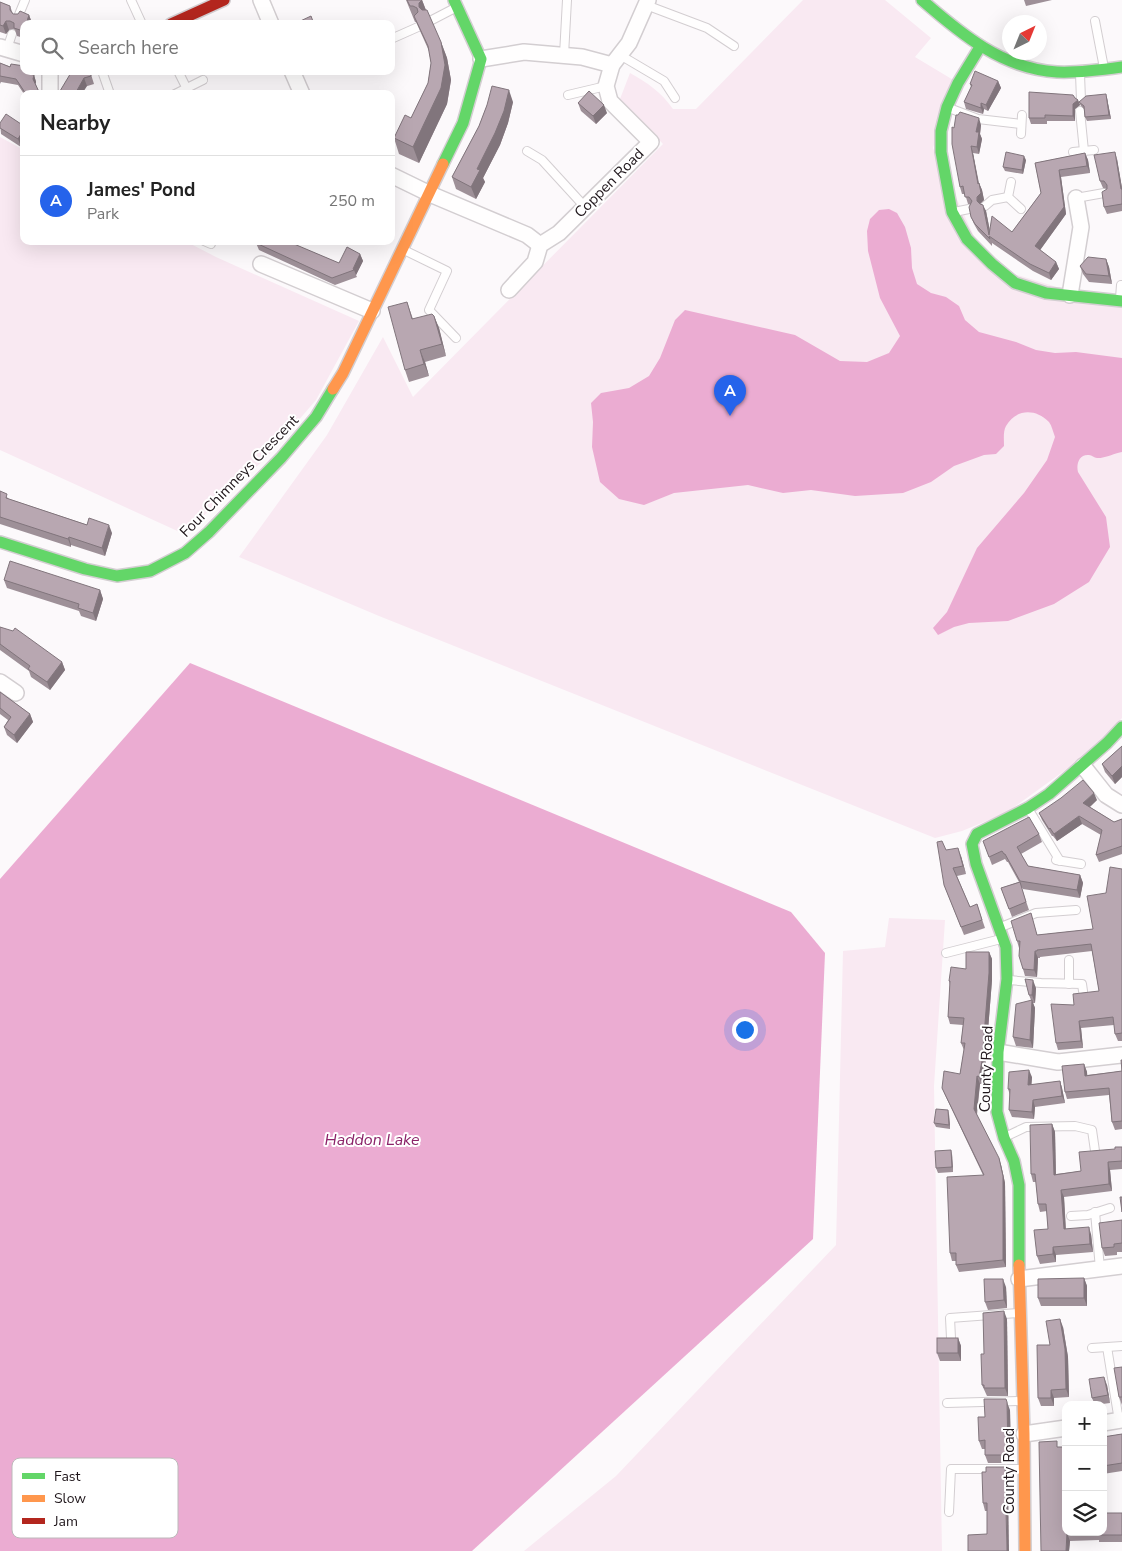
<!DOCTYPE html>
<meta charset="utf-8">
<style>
body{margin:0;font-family:"Nunito Sans",sans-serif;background:#f2f2f2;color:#222}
.controls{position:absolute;right:15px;bottom:15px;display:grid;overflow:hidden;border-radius:10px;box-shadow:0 5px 20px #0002}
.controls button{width:45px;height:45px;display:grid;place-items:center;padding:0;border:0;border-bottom:1px solid #e0e0e0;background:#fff;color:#222;font:25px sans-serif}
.compass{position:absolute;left:1002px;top:15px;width:45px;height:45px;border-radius:50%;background:#fff;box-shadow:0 5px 20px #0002;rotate:43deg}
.you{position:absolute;left:744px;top:1029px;width:18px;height:18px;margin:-12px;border:4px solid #fff;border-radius:50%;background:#1a73e8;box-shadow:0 0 0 8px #1a73e833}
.badge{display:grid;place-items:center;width:32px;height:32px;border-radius:50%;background:#2563eb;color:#fff;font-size:16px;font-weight:700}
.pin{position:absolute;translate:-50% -41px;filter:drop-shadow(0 1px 2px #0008)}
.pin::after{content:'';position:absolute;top:26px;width:18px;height:15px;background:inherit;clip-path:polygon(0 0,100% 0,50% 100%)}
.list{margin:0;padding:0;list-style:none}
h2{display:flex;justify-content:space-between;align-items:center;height:65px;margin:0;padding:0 20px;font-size:21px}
h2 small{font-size:16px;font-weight:400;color:#767676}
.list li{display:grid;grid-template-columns:32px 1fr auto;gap:15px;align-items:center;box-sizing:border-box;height:90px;padding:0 20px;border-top:1px solid #e0e0e0}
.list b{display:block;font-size:19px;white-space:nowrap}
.list p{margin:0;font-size:16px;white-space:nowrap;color:#767676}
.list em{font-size:16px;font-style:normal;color:#767676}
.icon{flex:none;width:28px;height:28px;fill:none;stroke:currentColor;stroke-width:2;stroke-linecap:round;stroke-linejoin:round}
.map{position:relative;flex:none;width:1122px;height:1551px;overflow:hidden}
.search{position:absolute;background:#fff;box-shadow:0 5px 20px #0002;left:20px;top:20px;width:375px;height:55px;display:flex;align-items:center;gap:12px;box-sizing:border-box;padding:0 18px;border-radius:10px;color:#767676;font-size:19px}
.panel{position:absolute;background:#fff;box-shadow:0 5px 20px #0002;left:20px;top:90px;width:375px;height:155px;border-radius:10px}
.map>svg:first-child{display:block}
.green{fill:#f9e9f2}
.water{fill:#ebacd2}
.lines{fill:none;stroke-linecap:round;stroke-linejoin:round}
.lane-casing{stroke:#d3ced1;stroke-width:10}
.street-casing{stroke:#d3ced1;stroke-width:18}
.fast-casing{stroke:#d3ced1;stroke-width:14}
.slow-casing{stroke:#d3ced1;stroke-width:14}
.jam-casing{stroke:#d3ced1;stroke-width:14}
.lane{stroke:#fffefe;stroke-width:8}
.street{stroke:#fffefe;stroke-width:15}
.fast{stroke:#63d668;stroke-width:11}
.slow{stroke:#ff974d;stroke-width:11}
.jam{stroke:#b3261e;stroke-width:11}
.wall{fill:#9e9098}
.shaded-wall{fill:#81757c}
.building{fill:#b8a7b1;stroke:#81757c}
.labels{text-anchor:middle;stroke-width:4;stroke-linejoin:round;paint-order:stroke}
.street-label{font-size:15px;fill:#1e151a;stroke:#fff}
.water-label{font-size:16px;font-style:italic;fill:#8b2369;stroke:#fff}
.key{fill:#fff;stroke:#bcb9ba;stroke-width:1}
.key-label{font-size:14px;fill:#1e151a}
</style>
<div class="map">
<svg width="1122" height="1551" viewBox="0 0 1122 1551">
<rect width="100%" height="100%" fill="#fcf9fb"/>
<g class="green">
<path d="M803 0H885L931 38 915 57 955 81 933 148 988 266 1122 307V718L1089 753 1006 813 962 831 935 838 379 616 239 557 327 435 383 337 413 397 663 144 620 99 630 73C648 83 661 92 673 109H696Z"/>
<polygon points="0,137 24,150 24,241 185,241 216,257 359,321 316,400 266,458 184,534 0,450"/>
<polygon points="889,918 945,920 934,1086 942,1551 524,1551 616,1476 836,1245 843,951 885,947"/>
</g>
<g class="water">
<path d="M889 209 897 213 905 227 911 248 912 268 917 284 931 293 946 297 959 306 965 320 979 332 1016 342 1036 350 1055 353 1076 352 1122 358V452C1116 453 1102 459 1097 458 1094 458 1092 455 1089 455 1079 454 1076 464 1078 472L1106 517 1110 547 1089 582 1054 604 1008 621 969 623 954 627 938 635 933 628 947 612 977 548 1024 493 1047 460 1055 437C1053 432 1052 426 1049 422 1035 408 1016 409 1006 426 1003 431 1004 440 1004 446L996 454 984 455 954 466 931 482 903 493 855 496 811 490 783 493 748 485 674 493 644 505 619 499 600 482 592 447 593 422 591 403 601 393 629 388 649 376 660 358 675 320 685 310 795 335 840 361 867 362 889 353 900 336 880 298 868 251 867 231 870 219 879 210Z"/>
<polygon points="190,663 791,912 825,953 813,1239 472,1551 0,1551 0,879"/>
</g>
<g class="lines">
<g class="lane-casing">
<g id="lane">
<polyline points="131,0 142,24"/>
<polyline points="646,5 707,28 734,46"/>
<polyline points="18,17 25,0"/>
<polyline points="430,21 455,8"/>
<polyline points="1095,21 1104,68"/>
<polyline points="391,39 418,27"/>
<polyline points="7,49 12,34"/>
<polyline points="564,55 567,0"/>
<polyline points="620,55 664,81 675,98"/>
<polyline points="102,71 110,94"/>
<polyline points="178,71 186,87"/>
<polyline points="1080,74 1081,100"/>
<polyline points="175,94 203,80"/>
<polyline points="568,95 606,86"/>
<polyline points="949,108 978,119 1021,124"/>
<polyline points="1080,111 1084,151"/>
<polyline points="1021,134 1022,115"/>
<polyline points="527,151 542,160 585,207"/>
<polyline points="1073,152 1094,150"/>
<polyline points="1011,182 1008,197 1021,209"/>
<polyline points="1076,198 1104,193"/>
<polyline points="985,206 992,200 1008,197"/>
<polyline points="954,212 969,209"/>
<polyline points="204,241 211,244"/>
<polyline points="404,250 447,271 429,310 456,338"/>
<polyline points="1120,298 1121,285"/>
<polyline points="1029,810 1060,861"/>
<polyline points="1056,860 1081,864"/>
<polyline points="1001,927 1036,913 1076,910"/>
<polyline points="946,953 1001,939"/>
<polyline points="1069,960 1069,984"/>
<polyline points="1009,980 1041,983 1082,984 1083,991"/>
<polyline points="1005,1137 1026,1127 1075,1126 1092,1130 1095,1151"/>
<polyline points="1095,1212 1100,1269"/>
<polyline points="1071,1216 1088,1215 1110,1208"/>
<polyline points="951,1338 950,1318 1018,1313"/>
<polyline points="1107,1347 1119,1421"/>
<polyline points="1092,1348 1122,1346"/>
<polyline points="947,1403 1021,1401"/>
<polyline points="949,1512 951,1469 1022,1469"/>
</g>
</g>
<g class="street-casing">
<g id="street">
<polyline points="261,0 271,24"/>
<polyline points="0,47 24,54"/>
<polyline points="481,59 524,52 582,57 612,65"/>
<polyline points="292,71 302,94"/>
<polyline points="50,94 50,71"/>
<polyline points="391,175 430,194 527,235 540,245"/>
<polyline points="261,264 372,311"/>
<polyline points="509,290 535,262 540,245 559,233 651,142 610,101 606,86 612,65 629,43 648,0"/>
<polyline points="1070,295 1081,227 1076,198"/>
<polyline points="0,682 16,693"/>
<polyline points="1083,766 1106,795 1122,805"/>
<polyline points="998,1052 1058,1062 1122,1055"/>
<polyline points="1019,1279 1122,1266"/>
<polyline points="1103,1423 1122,1420"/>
<polyline points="1024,1434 1066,1428"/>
</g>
</g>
<g class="fast-casing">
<g id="fast">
<path d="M922 0C961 34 1003 69 1057 72 1079 73 1101 70 1122 67"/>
<polyline points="980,47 958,83 947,107 941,131 941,152 952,212 967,239 992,264 1015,283 1046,293 1122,301"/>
<polyline points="443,164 463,123 481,59 454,0"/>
<polyline points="0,542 85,569 117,576 150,571 185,553 209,532 281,458 316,417 333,389"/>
<polyline points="1019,1265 1019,1185 1014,1161 1004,1138 997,1112 998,1052 1007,979 1006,947 976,864 972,844 977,834 1028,808 1049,794 1107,743 1122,727"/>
</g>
</g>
<g class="slow-casing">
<g id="slow">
<polyline points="333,389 343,373 443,164"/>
<polyline points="1019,1265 1024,1434 1025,1551"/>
</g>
</g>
<g class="jam-casing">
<polyline id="jam" points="171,24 224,0"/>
</g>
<use href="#lane" class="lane"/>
<use href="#street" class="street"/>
<use href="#fast" class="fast"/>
<use href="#slow" class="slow"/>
<use href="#jam" class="jam"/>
</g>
<g class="wall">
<polygon points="406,0 422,0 426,10 441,42 447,58 451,80 447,104 419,163 399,154 394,138 411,118 428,83 431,63 429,51 416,22 415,22"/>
<polygon points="1024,0 1052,0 1026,6"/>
<polygon points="0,2 10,6 13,14 29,15 32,23 24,24 24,38 17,36 15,30 13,29 9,30 6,34 0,32"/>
<polygon points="0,63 34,75 36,82 35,84 40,94 24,94 18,85 1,82 0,84"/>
<polygon points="90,71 94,84 61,94"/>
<polygon points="998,81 1001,88 988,111 984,109 983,114 966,109 964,102 971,87 970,84"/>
<polygon points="1075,98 1078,100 1080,105 1075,109 1075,121 1047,121 1047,124 1031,124 1029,118"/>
<polygon points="1107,98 1111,119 1087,121 1085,117 1084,109 1081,106 1079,102"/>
<polygon points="513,102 508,123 500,145 483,178 485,182 476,199 456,189 452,177 479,126 487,105"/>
<polygon points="578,103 607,113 596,124 581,111"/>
<polygon points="0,123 24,126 24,142 21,147 1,134"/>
<polygon points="981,125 980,134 982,139 979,154 973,153 979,183 982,190 984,200 980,204 986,211 990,231 1012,232 1041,193 1035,163 1085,153 1088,160 1090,173 1061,177 1066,214 1040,250 1056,262 1059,269 1051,280 1033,271 992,243 992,246 978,231 974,224 971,217 970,204 968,204 965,194 962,194 960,187 954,128"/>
<polygon points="1117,159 1122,188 1122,211 1107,214 1104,207 1107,189 1103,188 1100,181"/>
<polygon points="1026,160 1023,174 1005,171 1003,167"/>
<polygon points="288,242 339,263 360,254 363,261 356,275 357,277 335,285 259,250 256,243"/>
<polygon points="1106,259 1109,267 1112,284 1089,282 1083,274 1080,266"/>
<polygon points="407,302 413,319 434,316 439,328 446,356 425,362 429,376 409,382 405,370"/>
<polygon points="0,491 9,499 112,533 105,556 71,545 71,547 0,524"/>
<polygon points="4,580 100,590 103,599 96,621 81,616 79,611 7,588"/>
<polygon points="0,627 62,662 65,670 50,690 31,677 29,671 0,650"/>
<polygon points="0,692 30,714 33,722 17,743 7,735 4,727 8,720 0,714"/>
<polygon points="1122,746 1122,777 1115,784 1105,772 1102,764"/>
<polygon points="1097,800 1090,807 1114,822 1122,819 1122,854 1099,862 1096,855 1101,835 1082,824 1057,841 1053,836 1052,836 1042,820 1039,813"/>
<polygon points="1039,834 1042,842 1021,854 1028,866 1080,875 1083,883 1080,898 1023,889 1021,886 1029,910 1012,917 1001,888 1019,882 1008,862 1007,862 1005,859 992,865 983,841"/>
<polygon points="946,850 961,856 966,874 957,876 970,907 977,904 985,928 964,935 944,885"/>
<polygon points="1122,869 1122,1041 1118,1041 1115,1034 1114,1025 1081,1028 1083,1048 1058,1050 1056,1043 1074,1005 1099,991 1092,951 1040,957 1040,958 1038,958 1037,977 1025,976 1023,969 1019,948 1017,941 1031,913 1037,935 1093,929 1106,893"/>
<polygon points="989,952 992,959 992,980 985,1068 982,1084 980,1084 977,1115 1001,1165 1005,1183 1006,1267 959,1272 956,1265 956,1261 952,1261 950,1253 983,1175 945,1095 942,1088 960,1074 964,1050 961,1043 963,1025 950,1024 948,1017 950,985 949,981 966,969"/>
<polygon points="1036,988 1035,1003 1033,1003 1035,1008 1033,1048 1016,1046 1013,1037 1031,1000 1029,995"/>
<polygon points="1122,1060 1122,1129 1115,1130 1112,1122 1109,1095 1067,1099 1065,1092 1084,1064 1087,1072 1087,1075 1122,1071"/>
<polygon points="1032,1077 1031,1085 1060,1081 1062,1088 1065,1103 1035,1107 1034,1119 1012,1117 1009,1110 1010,1095 1008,1089"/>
<polygon points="949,1114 950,1129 936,1127 934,1123"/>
<polygon points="1052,1124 1055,1132 1056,1174 1081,1171 1115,1149 1122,1147 1122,1169 1110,1170 1112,1191 1064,1197 1066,1229 1091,1234 1093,1252 1056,1255 1056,1262 1040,1264 1037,1256 1048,1229 1047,1211 1040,1212 1038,1204 1036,1182 1033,1182 1031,1174"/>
<polygon points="952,1154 953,1172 938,1173 936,1168"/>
<polygon points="1122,1220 1122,1252 1117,1252 1117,1255 1105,1256 1102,1248"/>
<polygon points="1084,1278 1087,1286 1087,1306 1041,1306 1038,1298"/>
<polygon points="1006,1287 1007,1308 988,1310 985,1302"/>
<polygon points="1007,1319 1008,1396 987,1396 982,1385 984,1354"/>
<polygon points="1063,1327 1068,1357 1069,1397 1054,1398 1054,1406 1041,1406 1038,1398 1050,1345"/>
<polygon points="958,1338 961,1346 961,1361 940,1361 937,1353"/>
<polygon points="1122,1367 1122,1405 1119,1397"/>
<polygon points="1107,1385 1110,1403 1095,1405 1092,1398"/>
<polygon points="1010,1410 1011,1463 988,1463 985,1455 985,1449 982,1449 979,1441 985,1417"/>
<polygon points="1122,1434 1122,1471 1103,1474 1103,1437"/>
<polygon points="1059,1447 1066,1447 1066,1532 1122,1513 1122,1542 1099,1542 1099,1540 1070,1541 1069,1551 1041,1551"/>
<polygon points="1005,1467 1008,1475 987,1534 987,1511 985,1511 983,1503 986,1472"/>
</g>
<g class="shaded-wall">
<polygon points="422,0 428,16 419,7 419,3"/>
<polygon points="29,15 32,23 32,24 26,24"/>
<polygon points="6,21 9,30 6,34 3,26"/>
<polygon points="441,42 447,58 451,80 447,104 419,163 413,147"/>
<polygon points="34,75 36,82 35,85 33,79"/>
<polygon points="84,78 87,86 82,94 75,94"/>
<polygon points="998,81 1001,88 988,111 986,105"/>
<polygon points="509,90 513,102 508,123 500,145 483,178 485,182 476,199 471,187 477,169"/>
<polygon points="1106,94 1107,98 1111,119 1109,115"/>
<polygon points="1078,100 1080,105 1075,109 1075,121 1073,116 1073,104"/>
<polygon points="981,103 984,109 983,114 981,108"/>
<polygon points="604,105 607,113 596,124 593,116"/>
<polygon points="979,118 981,125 980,134 982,139 979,154 977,147 976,132"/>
<polygon points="24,129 24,142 21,147 18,139"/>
<polygon points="971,146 973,153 980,191 978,184"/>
<polygon points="1115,152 1117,159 1122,188 1122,192"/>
<polygon points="1085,153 1088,160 1090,173 1087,166"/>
<polygon points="1024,156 1026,160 1023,174 1022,170"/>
<polygon points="1059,170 1061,177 1066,214 1038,253 1035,246"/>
<polygon points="979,183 982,190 984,200 980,204 977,201"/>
<polygon points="983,205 986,211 991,237 990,236"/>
<polygon points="360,254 363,261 356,275 354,270 353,269"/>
<polygon points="1106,259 1109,267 1112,284 1109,276"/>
<polygon points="1056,262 1059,269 1051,280 1049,273"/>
<polygon points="434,316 439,328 446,356 442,344"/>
<polygon points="420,350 425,362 429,376 424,364"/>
<polygon points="109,525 112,533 105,556 102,548"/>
<polygon points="69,537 71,545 71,547 68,539"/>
<polygon points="100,590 103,599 96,621 93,613"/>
<polygon points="62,662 65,670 50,690 47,682"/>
<polygon points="30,714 33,722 17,743 14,735"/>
<polygon points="1122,766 1122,777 1115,784 1112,776"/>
<polygon points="1094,793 1097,800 1086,810 1083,803"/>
<polygon points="1079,816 1082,824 1057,841 1054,834"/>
<polygon points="958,848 961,856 966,874 963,866"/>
<polygon points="1080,875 1083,883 1080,898 1077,890"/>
<polygon points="1035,951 1038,958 1037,977 1034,970"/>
<polygon points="989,952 992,959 992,980 985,1068 982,1084 979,1077"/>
<polygon points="1033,980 1036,988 1035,1003 1032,995"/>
<polygon points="1032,1000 1035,1008 1033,1048 1030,1040"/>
<polygon points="1079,1021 1081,1028 1083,1048 1081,1041"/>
<polygon points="1084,1064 1087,1072 1088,1083 1085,1076"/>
<polygon points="1029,1070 1032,1077 1031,1092 1028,1085"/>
<polygon points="977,1076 980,1084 976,1117 974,1109"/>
<polygon points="1060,1081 1062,1088 1065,1103 1062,1096"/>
<polygon points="1033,1100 1035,1107 1034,1119 1032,1112"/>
<polygon points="948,1110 949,1114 950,1129 949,1125"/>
<polygon points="1052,1124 1055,1132 1056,1182 1054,1175"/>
<polygon points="951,1150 952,1154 953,1172 952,1167"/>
<polygon points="999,1158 1001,1165 1005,1183 1006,1267 1003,1260"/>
<polygon points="1108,1162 1110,1170 1112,1191 1109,1184"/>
<polygon points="1061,1190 1064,1197 1066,1237 1064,1229"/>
<polygon points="1089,1227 1091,1234 1093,1252 1090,1244"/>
<polygon points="1053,1247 1056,1255 1056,1262 1053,1254"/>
<polygon points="1084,1278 1087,1286 1087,1306 1084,1298"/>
<polygon points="1003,1279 1006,1287 1007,1308 1004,1300"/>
<polygon points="1004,1311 1007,1319 1008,1396 1005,1388"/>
<polygon points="1060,1319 1063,1327 1068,1357 1069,1397 1066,1389"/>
<polygon points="958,1338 961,1346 961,1361 958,1353"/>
<polygon points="1104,1377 1107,1385 1110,1403 1108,1395"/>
<polygon points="1051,1390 1054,1398 1054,1406 1051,1398"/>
<polygon points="1007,1402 1010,1410 1011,1463 1008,1455"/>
<polygon points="1005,1467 1008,1475 1009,1551 1007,1551"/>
<polygon points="1067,1533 1070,1541 1069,1551 1066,1551"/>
</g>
<g class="building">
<polygon points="407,0 422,0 419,3 419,7 422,10 427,10 441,42 445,65 441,88 413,147 394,138 405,115 411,118 428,83 431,63 428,46 414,16 418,12 417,8 413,6 410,6"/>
<polygon points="0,2 10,6 10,10 13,14 18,14 20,11 29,15 26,24 24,24 23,31 14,28 14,23 10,21 6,21 3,26 0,25"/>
<polygon points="311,16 314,24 294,24"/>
<polygon points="0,63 10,67 11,64 24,66 24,71 27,71 29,74 34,75 33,79 40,94 26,94 16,79 0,76"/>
<polygon points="72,71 90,71 91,76 84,78 75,94 61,94 60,91"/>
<polygon points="975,71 998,81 986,105 981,103 981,108 964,102 972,85 970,84"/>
<polygon points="492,86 509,90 504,111 495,133 477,169 480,170 471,187 452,177 479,126 487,105"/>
<polygon points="589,91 604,105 593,116 578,103"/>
<polygon points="1029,92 1073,95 1075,98 1078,100 1073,104 1073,116 1045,115 1045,118 1029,118"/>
<polygon points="1106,94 1109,115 1085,117 1084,106 1079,102 1086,96"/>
<polygon points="960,112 979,118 976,132 979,132 977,147 971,146 978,184 979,183 981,193 977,197 977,201 980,204 983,205 989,235 992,216 1012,232 1041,193 1035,163 1085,153 1087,166 1059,170 1064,207 1035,246 1056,262 1049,273 1030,264 989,236 990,239 975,224 971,217 969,207 972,201 969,197 965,197 963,186 960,187 952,144 952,127 954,128 956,115 958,115"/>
<polygon points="6,114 24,126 24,129 18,139 0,128 0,123"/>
<polygon points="1006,152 1024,156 1022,170 1003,167"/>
<polygon points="1115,152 1121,189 1122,189 1122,204 1104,207 1102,192 1107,189 1107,185 1104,181 1100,181 1094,155"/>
<polygon points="257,241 287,241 339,263 347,247 360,254 353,269 354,270 332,278 256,243"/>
<polygon points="1088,257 1106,259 1109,276 1086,274 1080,266"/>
<polygon points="407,302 412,319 432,314 434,316 442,344 420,350 424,364 405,370 388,307"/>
<polygon points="0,491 7,494 6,498 87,525 89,518 109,525 102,548 69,537 68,539 0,517"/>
<polygon points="10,561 100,590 93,613 78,608 79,604 4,580"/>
<polygon points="0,627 13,631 15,628 62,662 47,682 28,669 30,666 0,644"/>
<polygon points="0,692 30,714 14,735 4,727 11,717 0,708"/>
<polygon points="1122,746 1122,766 1112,776 1102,764"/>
<polygon points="1083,780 1094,793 1083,803 1114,822 1122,819 1122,846 1096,855 1102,830 1079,816 1054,834 1050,828 1049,829 1039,813 1061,798"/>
<polygon points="1029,817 1039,834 1017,847 1028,866 1080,875 1077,890 1020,881 1005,854 1004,854 1002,851 989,857 983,841"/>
<polygon points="942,841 946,850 958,848 963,866 953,868 970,907 977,904 982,920 961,927 944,885 937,842"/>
<polygon points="1110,867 1122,869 1122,1033 1115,1034 1113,1017 1079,1021 1081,1041 1056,1043 1051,1004 1074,1005 1073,994 1099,991 1091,944 1037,950 1037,951 1035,951 1034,970 1023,969 1019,956 1020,941 1017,941 1011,921 1031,913 1037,935 1093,929 1087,896 1106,893"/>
<polygon points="1020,882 1026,902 1009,909 1001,888"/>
<polygon points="966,952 989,952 989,973 982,1061 979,1077 977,1076 974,1109 999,1158 1003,1176 1003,1260 956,1265 956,1253 950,1253 947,1177 984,1175 942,1088 944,1071 960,1074 965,1043 961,1043 964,1018 948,1017 950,981 949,981 951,967 966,969"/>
<polygon points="1025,979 1033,980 1032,995 1029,995"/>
<polygon points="1032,1000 1030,1040 1013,1037 1016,1004"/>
<polygon points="1121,1060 1122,1060 1122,1121 1112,1122 1109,1088 1065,1092 1062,1066 1084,1064 1085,1076 1122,1071"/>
<polygon points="1029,1070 1028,1085 1060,1081 1062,1096 1033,1100 1032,1112 1009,1110 1010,1089 1008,1089 1009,1072"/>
<polygon points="936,1109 948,1110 949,1125 934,1123"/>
<polygon points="1052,1124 1054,1175 1081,1171 1079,1152 1115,1149 1115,1147 1122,1147 1122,1161 1108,1162 1109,1184 1061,1190 1064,1229 1089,1227 1090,1244 1053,1247 1053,1254 1037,1256 1034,1230 1048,1229 1046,1204 1038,1204 1035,1174 1031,1174 1030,1125"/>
<polygon points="951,1150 952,1167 936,1168 935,1151"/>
<polygon points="1120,1197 1122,1197 1122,1212"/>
<polygon points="1122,1220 1122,1243 1114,1244 1114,1247 1102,1248 1099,1223"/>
<polygon points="1084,1278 1084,1298 1038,1298 1038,1279"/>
<polygon points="984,1279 1003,1279 1004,1300 985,1302"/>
<polygon points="1004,1311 1005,1388 984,1388 984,1385 982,1385 981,1354 984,1354 983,1313"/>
<polygon points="1060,1319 1065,1349 1066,1389 1051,1390 1051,1398 1038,1398 1037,1345 1050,1345 1046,1321"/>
<rect x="937" y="1338" width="21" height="15"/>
<polygon points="1122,1367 1122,1397 1119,1397 1114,1368"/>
<polygon points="1104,1377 1108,1395 1092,1398 1089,1379"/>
<polygon points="984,1399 1006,1399 1007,1402 1008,1455 985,1455 985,1440 979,1441 978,1417 985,1417"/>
<polygon points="1122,1434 1122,1463 1103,1466 1103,1437"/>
<polygon points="1057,1441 1057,1447 1066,1447 1066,1486 1065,1486 1066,1532 1103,1532 1103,1513 1122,1513 1122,1535 1097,1535 1096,1532 1067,1533 1066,1551 1041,1551 1039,1442"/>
<polygon points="986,1467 1005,1467 1007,1551 968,1551 968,1535 987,1534 987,1503 983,1503 982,1472 986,1472"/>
</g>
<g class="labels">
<g class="street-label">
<text transform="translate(609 183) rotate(-45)" y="5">Coppen Road</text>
<text transform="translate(239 476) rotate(-46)" y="5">Four Chimneys Crescent</text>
<text transform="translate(986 1069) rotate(-88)" y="5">County Road</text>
<text transform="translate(1009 1471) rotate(-90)" y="5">County Road</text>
</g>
<g class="water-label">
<text x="372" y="1145">Haddon Lake</text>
</g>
</g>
<rect x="12" y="1458" width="166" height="80" rx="8" class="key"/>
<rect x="22" y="1473" width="23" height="6" fill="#63d668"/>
<rect x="22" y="1495" width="23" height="7" fill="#ff974d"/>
<rect x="22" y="1518" width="23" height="6" fill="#b3261e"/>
<g class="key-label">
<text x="54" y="1481">Fast</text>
<text x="54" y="1503">Slow</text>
<text x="54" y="1526">Jam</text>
</g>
</svg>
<div class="controls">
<button>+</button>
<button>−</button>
<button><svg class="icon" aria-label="layers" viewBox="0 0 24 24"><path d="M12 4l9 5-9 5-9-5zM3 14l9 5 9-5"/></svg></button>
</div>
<svg class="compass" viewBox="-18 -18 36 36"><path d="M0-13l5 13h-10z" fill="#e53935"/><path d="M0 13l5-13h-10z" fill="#767676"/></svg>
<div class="you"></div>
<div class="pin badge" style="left:730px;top:416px">A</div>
<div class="search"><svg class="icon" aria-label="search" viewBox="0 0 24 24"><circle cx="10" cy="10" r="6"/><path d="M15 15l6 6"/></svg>Search here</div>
<section class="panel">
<h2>Nearby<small></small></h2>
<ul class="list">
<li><span class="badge">A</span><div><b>James' Pond</b><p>Park</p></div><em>250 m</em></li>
</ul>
</section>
</div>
